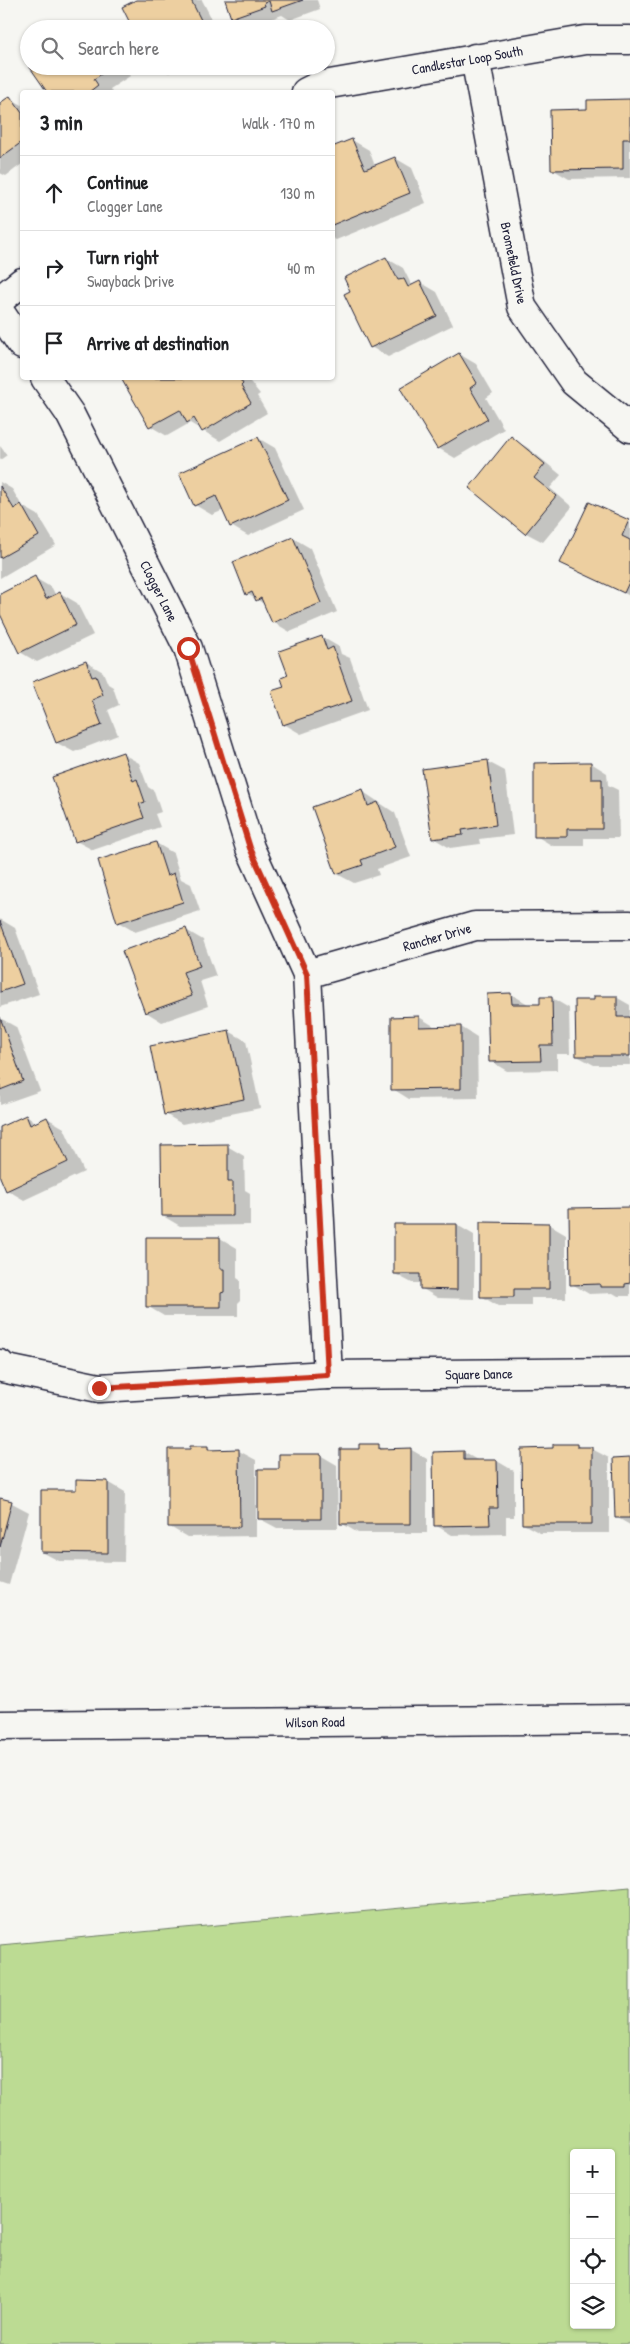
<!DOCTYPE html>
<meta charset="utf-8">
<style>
body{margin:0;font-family:"Patrick Hand",sans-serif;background:#f2f2f2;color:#202124}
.controls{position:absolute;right:15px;bottom:15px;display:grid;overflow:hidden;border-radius:5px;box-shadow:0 1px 4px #0004}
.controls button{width:45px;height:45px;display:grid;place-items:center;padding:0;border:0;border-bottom:1px solid #e0e0e0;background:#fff;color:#202124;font:25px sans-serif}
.stop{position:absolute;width:15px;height:15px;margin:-11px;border:4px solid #c8321e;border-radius:50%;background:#fff}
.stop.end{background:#c8321e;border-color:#fff;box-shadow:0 1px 5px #0008}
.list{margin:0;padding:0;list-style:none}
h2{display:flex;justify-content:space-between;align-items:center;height:65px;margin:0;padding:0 20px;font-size:21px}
h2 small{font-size:16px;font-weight:400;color:#757577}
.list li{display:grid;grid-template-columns:32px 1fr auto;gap:15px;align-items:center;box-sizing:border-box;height:75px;padding:0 20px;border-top:1px solid #e0e0e0}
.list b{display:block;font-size:19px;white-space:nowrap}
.list p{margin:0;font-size:16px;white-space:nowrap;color:#757577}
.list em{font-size:16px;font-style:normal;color:#757577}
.icon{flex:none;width:28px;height:28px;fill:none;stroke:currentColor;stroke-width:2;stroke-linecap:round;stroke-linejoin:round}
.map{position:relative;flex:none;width:630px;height:2344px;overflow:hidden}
.search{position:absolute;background:#fff;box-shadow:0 1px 4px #0004;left:20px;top:20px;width:315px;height:55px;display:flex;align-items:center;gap:12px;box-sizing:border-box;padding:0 18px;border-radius:28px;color:#757577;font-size:19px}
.panel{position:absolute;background:#fff;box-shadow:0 1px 4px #0004;left:20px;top:90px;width:315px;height:290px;border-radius:5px}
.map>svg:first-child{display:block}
.green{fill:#bcdb93;stroke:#6f7e67;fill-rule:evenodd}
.shadow{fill:#0003}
.building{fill:#edcfa0;stroke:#22223b}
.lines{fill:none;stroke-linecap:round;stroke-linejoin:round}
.street-casing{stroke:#22223b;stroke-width:31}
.street{stroke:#f6f6f2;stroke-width:28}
.route{stroke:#c8321e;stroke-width:6}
.labels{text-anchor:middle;stroke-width:4;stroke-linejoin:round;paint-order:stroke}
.street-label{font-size:14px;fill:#22223b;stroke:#f6f6f2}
</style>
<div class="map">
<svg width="630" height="2344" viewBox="0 0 630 2344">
<rect width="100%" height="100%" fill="#f6f6f2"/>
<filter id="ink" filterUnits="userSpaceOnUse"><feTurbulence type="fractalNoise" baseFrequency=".02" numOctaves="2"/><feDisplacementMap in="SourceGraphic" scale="10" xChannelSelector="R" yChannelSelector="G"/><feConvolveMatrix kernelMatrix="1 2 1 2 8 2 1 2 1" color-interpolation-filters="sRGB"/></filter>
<g filter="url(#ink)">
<path class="green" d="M630 1887V2344H0V1945ZM574 2153H611V2325H574Z"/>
<g class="shadow">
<polygon points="139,0 202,0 217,29 134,29"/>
<polygon points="226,0 317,0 320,9 290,20 282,15 249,27 232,17"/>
<polygon points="30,66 124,66 130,76 110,89 112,92 49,92"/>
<polygon points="158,66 181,66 169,73"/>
<polygon points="10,98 22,105 22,164 6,176 0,173 0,103"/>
<polygon points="630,100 630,178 569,179 552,169"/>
<polygon points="352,140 369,150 375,166 395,158 412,168 426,203 336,240 332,238 332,148"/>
<polygon points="386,258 403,268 411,284 414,285 420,282 437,292 453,325 388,357 371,347 352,292"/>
<polygon points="459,354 476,364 493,393 486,398 504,429 455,458 438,448"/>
<polygon points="128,378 247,378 260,394 257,396 267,413 220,441 190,423 167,436 150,426 124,380"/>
<polygon points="258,438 275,448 304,510 248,536 231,526 224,510 212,515 195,505"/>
<polygon points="511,438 528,448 561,475 550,488 572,507 543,542 526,533"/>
<polygon points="0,446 7,455 0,460"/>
<polygon points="0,482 12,489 22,506 38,515 56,545 0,578"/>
<polygon points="589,504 630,522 630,596 562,562"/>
<polygon points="293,538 310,548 337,612 290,632 273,622 266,605 247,594"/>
<polygon points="35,578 52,588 56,596 60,593 77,603 93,635 37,662 20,652 0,612 0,595"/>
<polygon points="322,637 339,647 341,654 350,658 368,710 301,734 284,724 289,676"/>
<polygon points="86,662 103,672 108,684 113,687 119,705 108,710 118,735 74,752 57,743"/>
<polygon points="123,754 139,763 148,787 154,791 161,812 155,814 160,827 93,850 76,841"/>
<polygon points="488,762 505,771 513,835 479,839 480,844 450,848 433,838"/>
<polygon points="591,763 607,773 608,785 618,790 619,838 584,838 584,846 553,846 536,836"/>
<polygon points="362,791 395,813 411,857 377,869 379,875 354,883 337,874 314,808"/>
<polygon points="156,843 173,853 181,879 191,884 200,911 135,932 118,922"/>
<polygon points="0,919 15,928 39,994 0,1007"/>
<polygon points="186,930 203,940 216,976 200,981 208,1006 162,1022 146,1012"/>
<polygon points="511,994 528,1004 541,1005 541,998 552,998 569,1008 570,1054 557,1054 557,1070 507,1071 490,1061"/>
<polygon points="616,997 630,1005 630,1065 594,1065 577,1056 596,1001"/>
<polygon points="419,1017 437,1028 461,1027 477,1037 478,1098 409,1099 393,1089"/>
<polygon points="0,1018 16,1027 40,1091 0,1105"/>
<polygon points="229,1031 246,1041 260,1108 182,1124 165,1114"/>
<polygon points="26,1116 37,1123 47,1118 64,1128 84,1172 24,1200 7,1190 0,1174 0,1128"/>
<polygon points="227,1146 244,1156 245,1190 250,1193 250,1225 180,1226 163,1216"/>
<polygon points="630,1209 630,1296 618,1296 613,1293 589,1294 572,1284"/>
<polygon points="482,1223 549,1224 566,1234 566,1298 531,1298 531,1306 498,1306 481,1296"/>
<polygon points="395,1225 457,1225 474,1235 474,1299 438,1298 421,1288 421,1283 412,1283 395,1274"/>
<polygon points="147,1238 220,1238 237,1248 237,1278 240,1280 240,1301 238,1303 238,1316 164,1316 147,1306"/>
<polygon points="577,1445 583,1449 592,1449 609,1458 609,1533 540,1533 523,1524 555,1449"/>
<polygon points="378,1446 386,1450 410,1449 427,1459 427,1533 358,1533 341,1523 360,1450"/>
<polygon points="207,1447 215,1451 239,1451 256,1460 256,1536 187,1537 170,1527 192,1451"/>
<polygon points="463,1452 479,1461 497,1461 514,1471 514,1517 506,1517 506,1534 452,1535 435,1525"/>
<polygon points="320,1455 337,1465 338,1528 277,1528 260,1519 280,1470"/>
<polygon points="630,1459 630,1525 616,1517"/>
<polygon points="108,1482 125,1492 124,1562 59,1561 42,1552 78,1491"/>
<polygon points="0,1499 12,1503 29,1512 9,1585 0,1582"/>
</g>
<g class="building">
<polygon points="136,0 191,0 201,20 185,29 133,29 122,7"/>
<polygon points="225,0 303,0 272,11 269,1 264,3 265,6 231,18"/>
<polygon points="29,66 113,66 94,79 98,85 89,92 47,92"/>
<polygon points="10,96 22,113 22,142 0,158 0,103"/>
<polygon points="630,99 630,139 623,139 623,169 551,170 550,110 587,109 587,100"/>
<polygon points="352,139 365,169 395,157 410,193 332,225 332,147"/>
<polygon points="386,257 398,280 404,279 408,287 420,281 437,316 370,348 344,294 350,291 344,278"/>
<polygon points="459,353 477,383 470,388 488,419 437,449 400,388"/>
<polygon points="126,378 239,378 243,384 241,386 251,403 202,432 194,418 187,423 180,410 149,427 122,380"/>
<polygon points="511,436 545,464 534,478 556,496 525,534 469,488"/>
<polygon points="258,437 288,500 230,527 216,496 194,506 179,473"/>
<polygon points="0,486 14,509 21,504 39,536 0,558"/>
<polygon points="589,502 629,520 622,536 630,540 630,580 624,593 560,563"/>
<polygon points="293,537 321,603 272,623 261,598 256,601 252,592 246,595 233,562"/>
<polygon points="35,576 46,599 60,592 76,625 19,653 0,614 0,594"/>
<polygon points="322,636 327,650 333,647 352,701 283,725 271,691 284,687 281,678 288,675 279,651"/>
<polygon points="86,661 92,677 96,676 103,695 92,700 102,725 56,743 32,682"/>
<polygon points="123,752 133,781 137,779 145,802 139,804 144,818 75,842 52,777"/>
<polygon points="488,760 496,825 462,830 463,835 432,839 422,769"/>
<polygon points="585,762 591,762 591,779 602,779 602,829 567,829 567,837 534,837 534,763"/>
<polygon points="363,789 368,806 378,802 395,847 361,860 363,865 336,874 312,807"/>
<polygon points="156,842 167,876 174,873 183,902 117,923 98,860"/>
<polygon points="0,921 23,984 0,992"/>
<polygon points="186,928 200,966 183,972 192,996 145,1013 122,951"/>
<polygon points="511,993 512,1004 540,1004 540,997 552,997 553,1045 540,1045 541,1061 489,1062 487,994"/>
<polygon points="594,996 617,996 617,1017 630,1017 630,1056 576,1056 575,1000 594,1000"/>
<polygon points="419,1016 419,1027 461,1026 461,1089 391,1090 391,1017"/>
<polygon points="0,1017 23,1081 0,1090"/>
<polygon points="229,1030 244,1099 164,1115 150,1046"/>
<polygon points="26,1115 30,1125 47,1117 68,1162 6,1191 0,1177 0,1127"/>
<polygon points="228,1144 228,1182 233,1182 233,1216 162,1216 161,1145"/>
<polygon points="630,1207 630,1283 625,1284 625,1287 600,1287 600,1284 570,1285 569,1208"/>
<polygon points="480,1222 549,1223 549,1289 514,1289 514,1297 480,1297"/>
<polygon points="394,1224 457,1224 457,1290 420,1289 420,1274 394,1274"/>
<polygon points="146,1237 220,1237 220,1269 224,1269 224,1292 221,1293 221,1307 146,1307"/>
<polygon points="359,1444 379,1444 379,1449 411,1448 411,1524 340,1524 340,1449 359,1449"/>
<polygon points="553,1444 577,1444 577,1447 592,1447 592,1524 522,1524 521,1449 553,1448"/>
<polygon points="190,1446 208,1446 208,1450 239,1449 240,1527 168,1527 168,1449 190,1449"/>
<polygon points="464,1451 464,1460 497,1460 498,1508 489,1508 490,1525 434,1526 433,1452"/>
<polygon points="279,1454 321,1454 321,1519 258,1519 258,1469 279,1469"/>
<polygon points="630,1457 630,1518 615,1518 613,1458"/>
<polygon points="76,1480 108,1481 108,1553 41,1552 41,1490 76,1490"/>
<polygon points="0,1498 12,1501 0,1547"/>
</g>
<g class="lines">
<g class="street-casing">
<g id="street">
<polyline points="475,58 522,307 574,382 630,428"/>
<polyline points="306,92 318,86 585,40 630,40"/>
<polyline points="0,300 22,282"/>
<polyline points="0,312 22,345"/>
<polyline points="45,378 70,414 188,648 250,848 307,974 328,1375"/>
<polyline points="307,974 475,926 630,925"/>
<polyline points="0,1364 2,1368 99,1388 328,1375 630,1372"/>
<polyline points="0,1725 630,1719"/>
</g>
</g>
<use href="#street" class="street"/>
</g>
</g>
<g class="lines" filter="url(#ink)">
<polyline class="route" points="99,1388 328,1375 307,974 250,848 188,648"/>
</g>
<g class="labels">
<g class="street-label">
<text transform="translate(467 60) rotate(-10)" y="5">Candlestar Loop South</text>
<text transform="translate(514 263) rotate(78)" y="5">Bromefield Drive</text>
<text transform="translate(159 591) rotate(63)" y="5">Clogger Lane</text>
<text transform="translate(437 937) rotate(-16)" y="5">Rancher Drive</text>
<text transform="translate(479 1374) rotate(-1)" y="5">Square Dance</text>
<text transform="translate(315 1722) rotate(-1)" y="5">Wilson Road</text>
</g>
</g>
</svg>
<div class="controls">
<button>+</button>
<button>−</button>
<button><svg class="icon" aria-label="locate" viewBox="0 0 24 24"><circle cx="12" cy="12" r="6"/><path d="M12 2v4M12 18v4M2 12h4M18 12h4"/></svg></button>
<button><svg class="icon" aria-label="layers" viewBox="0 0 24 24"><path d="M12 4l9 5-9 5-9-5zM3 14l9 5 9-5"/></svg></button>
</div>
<div class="stop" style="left:188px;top:648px"></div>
<div class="stop end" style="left:99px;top:1388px"></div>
<div class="search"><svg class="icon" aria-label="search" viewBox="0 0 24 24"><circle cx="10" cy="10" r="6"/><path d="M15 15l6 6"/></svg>Search here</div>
<section class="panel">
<h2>3 min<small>Walk · 170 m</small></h2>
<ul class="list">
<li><svg class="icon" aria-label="ahead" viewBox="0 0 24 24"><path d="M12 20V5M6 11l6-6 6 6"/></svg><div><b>Continue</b><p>Clogger Lane</p></div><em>130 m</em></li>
<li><svg class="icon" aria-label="right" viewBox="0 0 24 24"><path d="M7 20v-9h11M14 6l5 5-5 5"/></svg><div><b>Turn right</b><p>Swayback Drive</p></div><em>40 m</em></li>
<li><svg class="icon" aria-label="arrive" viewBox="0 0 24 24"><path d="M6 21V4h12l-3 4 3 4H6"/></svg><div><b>Arrive at destination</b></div></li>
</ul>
</section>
</div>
